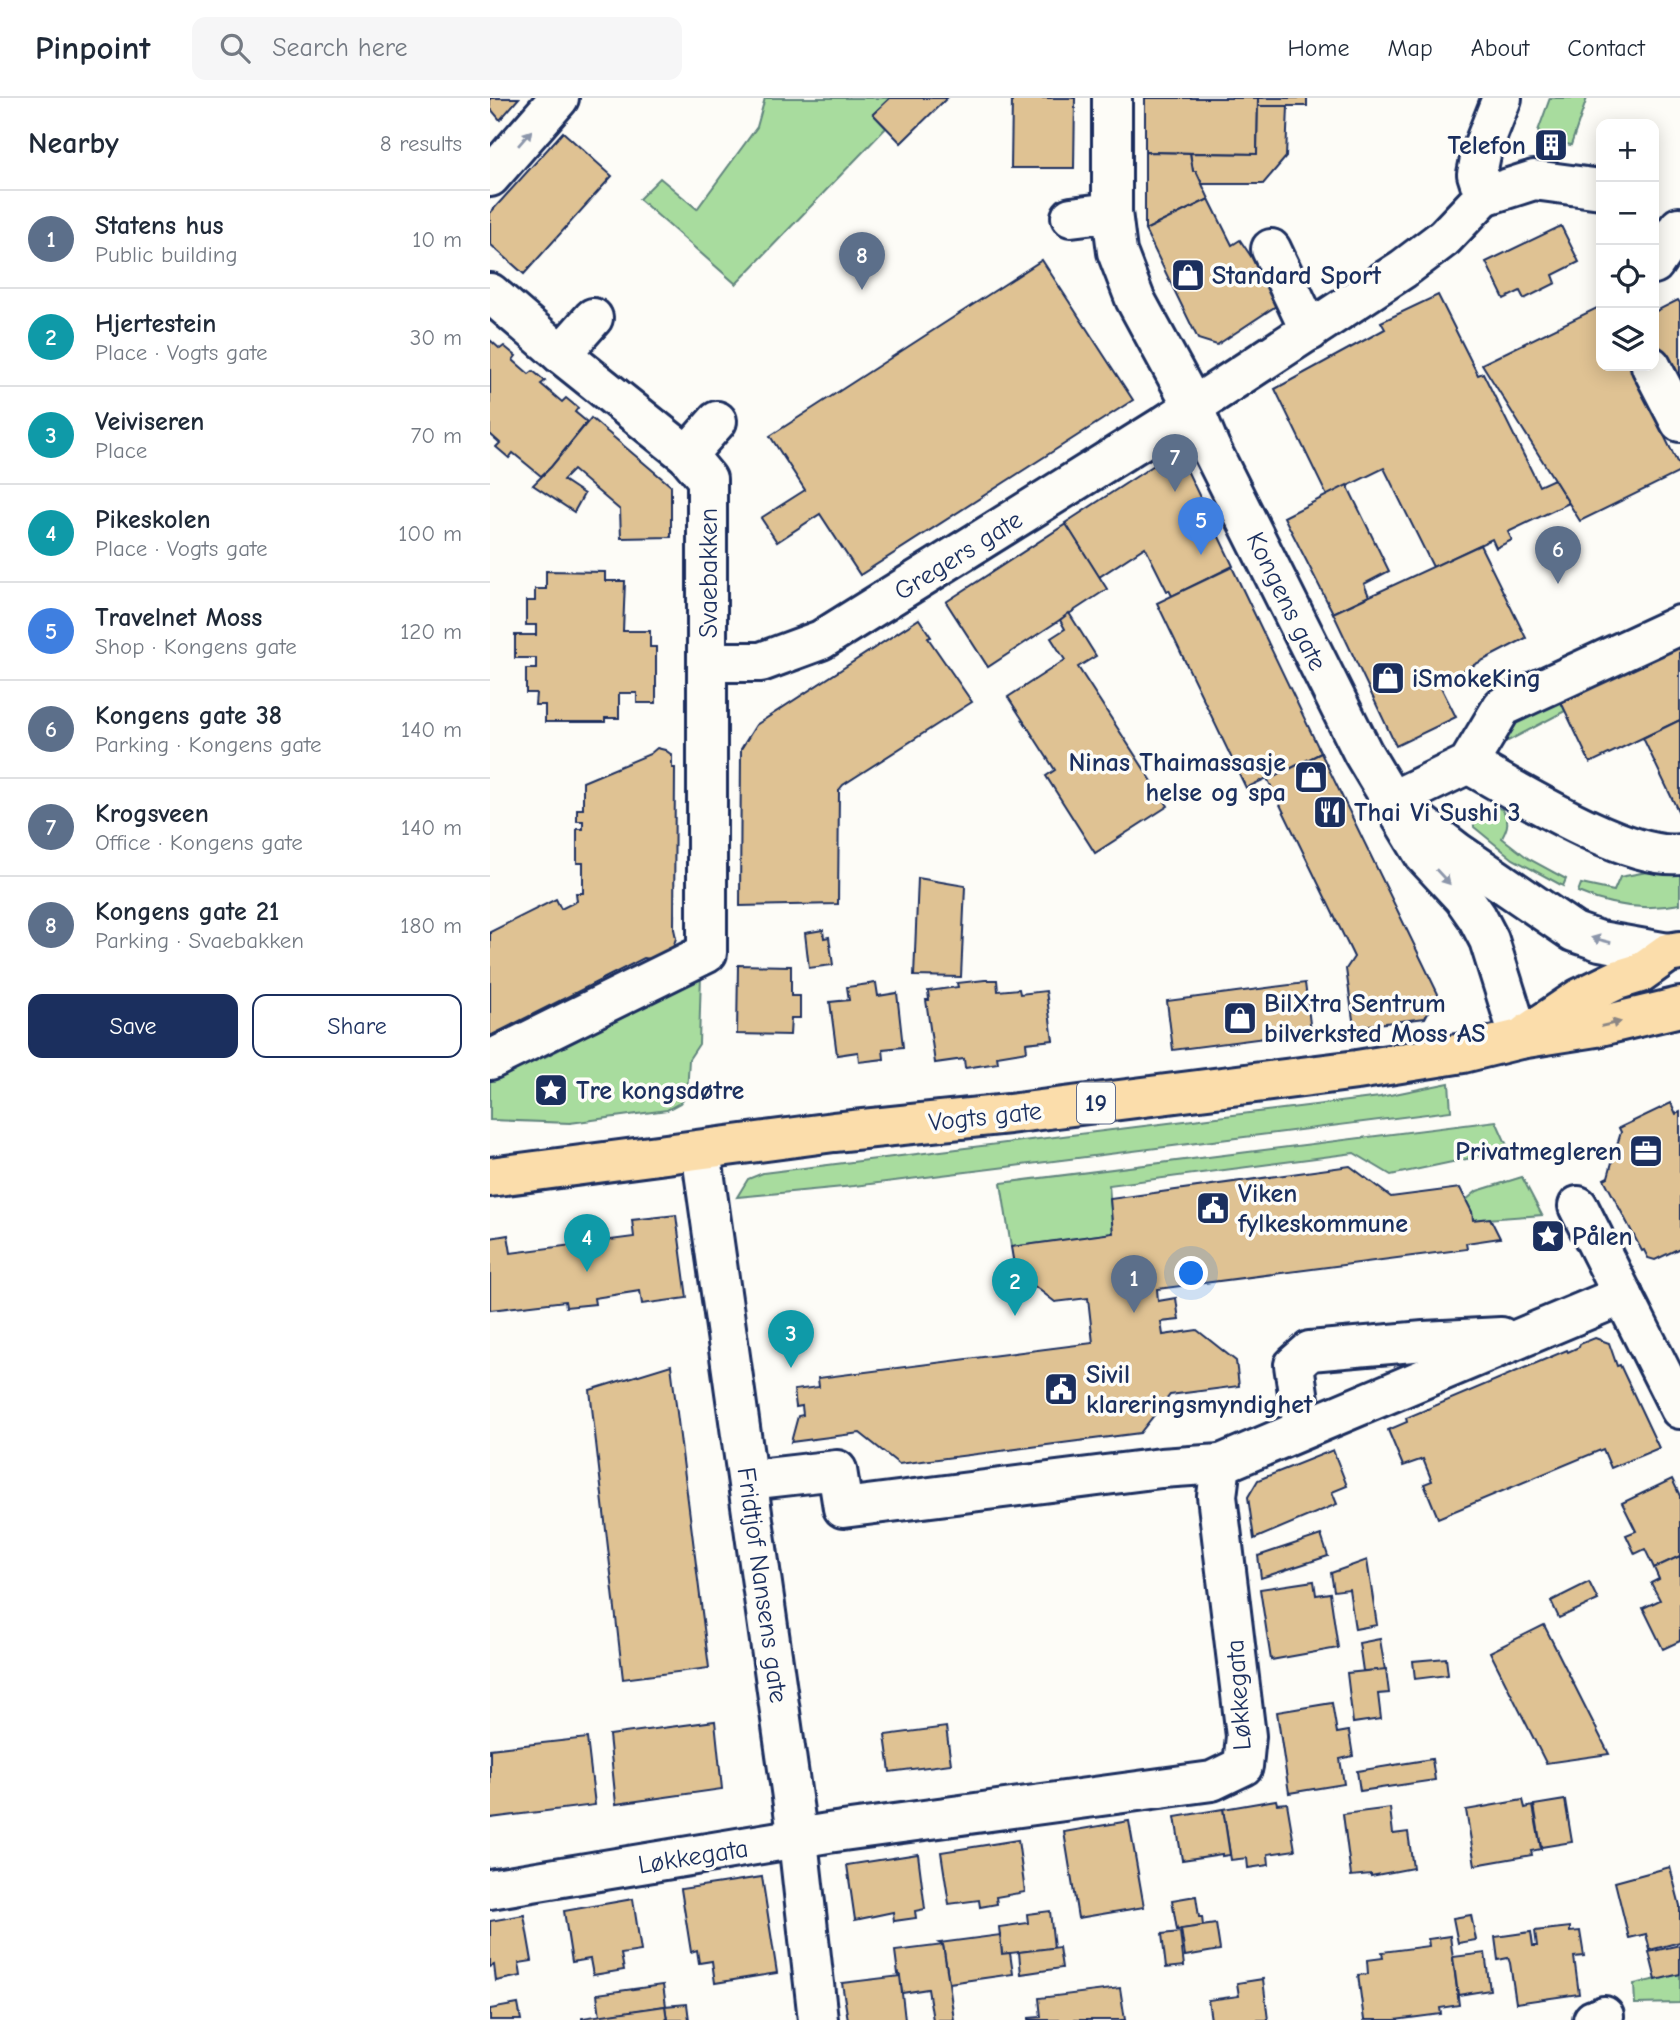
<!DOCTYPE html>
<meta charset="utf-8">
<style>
body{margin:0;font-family:"Comic Neue",sans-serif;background:#f6f6f7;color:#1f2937}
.controls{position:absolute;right:21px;top:21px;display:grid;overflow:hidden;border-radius:14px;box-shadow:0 4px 18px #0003}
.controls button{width:63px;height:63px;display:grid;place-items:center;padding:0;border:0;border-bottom:2px solid #e0e1e3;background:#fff;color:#1f2937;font:35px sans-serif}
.you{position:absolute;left:702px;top:1176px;width:24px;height:24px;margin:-18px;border:5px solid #fff;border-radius:50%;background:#1a73e8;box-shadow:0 0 0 10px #1a73e833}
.badge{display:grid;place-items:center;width:46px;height:46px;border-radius:50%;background:#1b2f5e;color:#fff;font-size:23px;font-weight:700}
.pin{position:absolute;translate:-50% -58px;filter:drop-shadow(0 2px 4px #0008)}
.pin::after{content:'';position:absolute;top:37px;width:24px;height:21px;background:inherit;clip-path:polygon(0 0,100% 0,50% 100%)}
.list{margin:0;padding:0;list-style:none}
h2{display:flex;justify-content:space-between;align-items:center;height:91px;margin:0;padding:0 28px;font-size:30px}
h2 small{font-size:23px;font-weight:400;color:#747a83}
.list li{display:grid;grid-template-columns:46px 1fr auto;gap:21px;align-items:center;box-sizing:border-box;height:98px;padding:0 28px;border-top:2px solid #e0e1e3}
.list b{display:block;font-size:26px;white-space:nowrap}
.list p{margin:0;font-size:23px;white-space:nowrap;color:#747a83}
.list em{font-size:23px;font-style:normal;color:#747a83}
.actions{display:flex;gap:14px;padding:21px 28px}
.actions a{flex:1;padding:16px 0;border:2px solid #1b2f5e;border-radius:14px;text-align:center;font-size:24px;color:#1b2f5e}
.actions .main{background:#1b2f5e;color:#fff}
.icon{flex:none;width:38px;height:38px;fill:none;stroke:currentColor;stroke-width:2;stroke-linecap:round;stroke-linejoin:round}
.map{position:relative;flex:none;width:1190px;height:1922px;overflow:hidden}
header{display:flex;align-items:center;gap:42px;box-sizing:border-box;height:98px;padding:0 35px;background:#fff;border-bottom:2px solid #e0e1e3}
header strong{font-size:33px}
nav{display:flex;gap:38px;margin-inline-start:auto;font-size:24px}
.search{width:490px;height:63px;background:#f6f6f7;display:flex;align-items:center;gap:18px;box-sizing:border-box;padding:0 24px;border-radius:14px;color:#747a83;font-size:26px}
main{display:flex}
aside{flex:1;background:#fff}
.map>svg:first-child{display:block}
.green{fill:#a8dc9e;stroke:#62867e;stroke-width:2}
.building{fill:#dfc293;stroke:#1b2f5e;stroke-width:2}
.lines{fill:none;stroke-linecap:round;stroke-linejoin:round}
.minor-casing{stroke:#1b2f5e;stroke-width:44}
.highway-casing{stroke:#1b2f5e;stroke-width:44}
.minor{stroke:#fdfcf7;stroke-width:38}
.highway{stroke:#fbddab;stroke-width:38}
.oneway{fill:#8c96aa}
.oneway2{fill:#8b8684}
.labels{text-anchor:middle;stroke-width:7;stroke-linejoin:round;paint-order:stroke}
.shield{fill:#fdfcf7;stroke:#5f6c8c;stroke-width:2}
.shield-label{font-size:24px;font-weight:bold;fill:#1b2f5e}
.poi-label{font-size:26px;font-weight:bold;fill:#1b2f5e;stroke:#fdfcf7;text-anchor:start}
.street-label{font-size:26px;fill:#1b2f5e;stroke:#fdfcf7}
</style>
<header>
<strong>Pinpoint</strong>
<div class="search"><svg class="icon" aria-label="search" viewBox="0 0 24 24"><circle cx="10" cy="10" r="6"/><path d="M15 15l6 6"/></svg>Search here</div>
<nav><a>Home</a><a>Map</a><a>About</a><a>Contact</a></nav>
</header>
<main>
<aside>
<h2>Nearby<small>8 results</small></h2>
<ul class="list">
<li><span class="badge" style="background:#5c6f8a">1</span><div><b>Statens hus</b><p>Public building</p></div><em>10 m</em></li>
<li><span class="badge" style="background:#0f9aa8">2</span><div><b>Hjertestein</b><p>Place · Vogts gate</p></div><em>30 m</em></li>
<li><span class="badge" style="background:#0f9aa8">3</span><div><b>Veiviseren</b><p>Place</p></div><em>70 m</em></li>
<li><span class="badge" style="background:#0f9aa8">4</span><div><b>Pikeskolen</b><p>Place · Vogts gate</p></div><em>100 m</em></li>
<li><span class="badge" style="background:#3f7fe0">5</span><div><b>Travelnet Moss</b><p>Shop · Kongens gate</p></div><em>120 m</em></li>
<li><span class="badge" style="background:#5c6f8a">6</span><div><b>Kongens gate 38</b><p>Parking · Kongens gate</p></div><em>140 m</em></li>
<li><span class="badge" style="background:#5c6f8a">7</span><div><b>Krogsveen</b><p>Office · Kongens gate</p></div><em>140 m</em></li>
<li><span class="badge" style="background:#5c6f8a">8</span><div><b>Kongens gate 21</b><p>Parking · Svaebakken</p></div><em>180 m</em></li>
</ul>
<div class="actions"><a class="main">Save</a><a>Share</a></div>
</aside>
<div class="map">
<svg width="1190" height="1922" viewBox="0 0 1190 1922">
<rect width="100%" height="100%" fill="#fdfcf7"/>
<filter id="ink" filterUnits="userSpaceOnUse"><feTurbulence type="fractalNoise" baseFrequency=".0143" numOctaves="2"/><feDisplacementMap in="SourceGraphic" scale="14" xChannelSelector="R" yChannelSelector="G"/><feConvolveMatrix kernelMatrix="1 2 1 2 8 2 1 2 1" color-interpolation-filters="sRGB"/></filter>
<g filter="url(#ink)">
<g class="green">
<polygon points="275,0 400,0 383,16 396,30 246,186 149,101 170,80 207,111 267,29"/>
<polygon points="1060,0 1097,0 1081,47 1051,41 1048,33"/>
<polygon points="1070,602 1075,613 1018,643 1012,642 1013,631"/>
<path d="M1001 708 1012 711C1020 722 1018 729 1012 740L1039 761 1076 781 1073 788 1023 761 984 729C983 717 990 711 1001 708Z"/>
<path d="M1190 768V806C1154 813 1122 809 1088 794L1091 786 1124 793 1130 779Z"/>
<polygon points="211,876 209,946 199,961 197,996 190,1005 177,1012 80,1025 0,1022 0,977 51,952 55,959 92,940 88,932"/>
<polygon points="959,985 961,1013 364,1088 247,1099 258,1081 273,1075 890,999"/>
<polygon points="1006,1023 1019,1052 901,1077 864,1055 619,1087 623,1135 521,1149 511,1085"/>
<polygon points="1032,1079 1052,1117 983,1122 982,1114 976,1102 987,1093"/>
<polygon points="1190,1876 1190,1905 1145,1906 1144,1886"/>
</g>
<g class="building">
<polygon points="0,0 29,0 10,22 0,10"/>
<polygon points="400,0 457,0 411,45 383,16"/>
<polygon points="522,0 585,0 584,70 521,70"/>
<polygon points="655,0 768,0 767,56 655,54"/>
<rect x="768" y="0" width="49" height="8"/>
<polygon points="768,8 798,8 796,59 773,86 712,86 706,73 703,73 700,55 767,56"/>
<polygon points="73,34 122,78 34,176 0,146 0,115"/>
<polygon points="655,54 700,55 703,73 706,73 719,101 655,132"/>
<polygon points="719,101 742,147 750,142 792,204 727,247 708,241 655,132"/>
<polygon points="1071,128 1089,164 1063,177 1066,185 1034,201 1030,193 1014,201 996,164"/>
<polygon points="552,162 643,302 370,477 330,416 287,444 271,420 315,392 280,338"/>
<polygon points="948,197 988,277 993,275 1049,388 1064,381 1079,405 1018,434 1022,442 1006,450 1002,441 943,469 894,370 837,398 785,291 895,231 891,224"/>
<polygon points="1188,202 1190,205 1190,295 1164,242 1164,214"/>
<polygon points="1111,208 1111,268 1140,268 1190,370 1190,374 1090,423 992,266"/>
<polygon points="0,242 10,251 14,248 26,258 23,262 39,276 43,273 55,283 51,286 72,304 76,300 88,310 85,314 97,324 61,369 51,378 23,355 19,360 6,349 10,345 0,336"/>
<polygon points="101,320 181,388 181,439 131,440 130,412 83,372 73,382 94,396 84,414 43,387 61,369"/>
<polygon points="675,360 694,366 743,468 682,498 679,492 677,493 655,449 609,479 575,425"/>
<polygon points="857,387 899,473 874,486 879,498 843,515 794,419"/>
<polygon points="576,426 617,491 498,569 456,504"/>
<polygon points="990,447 1036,540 949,585 966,619 906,648 843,515"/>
<polygon points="742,469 831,655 778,682 777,680 756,690 667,505"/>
<polygon points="56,473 115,474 115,483 135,483 133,533 160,533 160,549 166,549 166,605 147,605 147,595 129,595 129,620 115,620 115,624 55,624 55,607 45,607 46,595 36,595 36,571 46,571 46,560 25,560 25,537 46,537 46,527 36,527 36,503 45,503 45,491 56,491"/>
<polygon points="579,515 606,558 588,569 678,708 605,755 556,678 565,672 518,599 575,562 561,540 575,531 570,522"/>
<polygon points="429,521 441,539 438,540 482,604 353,687 349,692 348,806 250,808 251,651 266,627"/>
<polygon points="1190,546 1190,622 1100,665 1070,602"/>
<polygon points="1190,622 1190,717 1153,640"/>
<polygon points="167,650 175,652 182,657 182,670 185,670 184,831 186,840 182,853 169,862 154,860 0,938 0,834 66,801 71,811 87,803 86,795 93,795 93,765 87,765 87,731 93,731 93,723 87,723 87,711 93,711 93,684 160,656"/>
<polygon points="831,655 948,896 935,920 864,929 856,871 864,859 778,682"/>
<polygon points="428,780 475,788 471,879 424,878"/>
<polygon points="333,832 334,840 339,839 343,867 319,870 315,835"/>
<polygon points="248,867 301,868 301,898 310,898 310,920 301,920 300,937 247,936"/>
<polygon points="495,882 507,882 508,893 529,891 530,896 556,893 563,942 536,945 537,953 507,958 508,965 475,970 474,961 445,965 436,902 439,902 438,893 468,889 467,885"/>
<polygon points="386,885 388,898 407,895 413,949 393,951 394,961 369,964 368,954 347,957 340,904 359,902 357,889"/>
<polygon points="815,885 821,934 683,952 677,903"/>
<polygon points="1181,1005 1186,1016 1190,1014 1190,1150 1165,1162 1158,1160 1154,1152 1152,1153 1114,1081 1118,1079 1124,1057 1131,1034 1129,1030"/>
<polygon points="860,1068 901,1099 970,1090 982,1114 983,1122 1000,1120 1010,1140 976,1145 977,1151 667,1191 668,1203 686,1200 689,1222 671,1224 673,1237 707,1232 746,1263 749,1288 680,1297 650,1335 409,1366 370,1335 301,1344 308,1318 313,1317 312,1308 306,1309 304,1292 329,1289 328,1280 603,1245 598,1200 565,1204 525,1173 521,1149 623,1135 620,1101"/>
<polygon points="186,1117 197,1200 152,1206 150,1193 104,1200 105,1206 76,1209 75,1203 0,1212 0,1140 18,1137 21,1155 144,1139 142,1122"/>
<polygon points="1105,1240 1119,1245 1127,1268 1130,1267 1169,1350 1121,1370 1113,1351 948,1420 934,1386 942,1383 933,1361 913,1368 898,1332 917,1324 916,1320 1077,1252 1078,1254 1089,1249 1090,1246"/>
<polygon points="181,1267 219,1570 133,1581 100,1292"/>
<polygon points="843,1352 857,1388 842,1394 847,1406 764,1441 758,1399 768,1382"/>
<polygon points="1182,1381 1190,1398 1190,1458 1164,1470 1155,1451 1145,1456 1136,1437 1146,1433 1132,1405"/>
<polygon points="831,1437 838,1458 771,1480 768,1458"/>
<polygon points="1190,1458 1190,1543 1173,1551 1153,1510 1170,1502 1161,1485 1169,1481 1164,1470"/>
<polygon points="877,1462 887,1527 865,1531 859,1491 844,1493 841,1475"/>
<polygon points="824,1483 826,1497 840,1495 848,1550 781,1562 770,1491"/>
<polygon points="1099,1484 1108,1502 1069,1520 1061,1503"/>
<polygon points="1054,1527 1119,1656 1056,1665 1000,1554"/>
<polygon points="890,1541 895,1572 873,1573 869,1545"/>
<polygon points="956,1560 958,1577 925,1581 923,1563"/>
<polygon points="896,1571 899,1595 888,1596 891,1621 863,1625 857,1575"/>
<polygon points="842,1605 847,1635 859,1633 863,1658 850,1661 854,1686 799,1695 787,1614"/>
<polygon points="225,1623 232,1691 126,1706 119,1637"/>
<polygon points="456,1629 461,1666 400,1674 395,1637"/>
<polygon points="97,1640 105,1707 0,1720 0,1651"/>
<polygon points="942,1661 945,1682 870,1693 867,1673"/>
<polygon points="786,1702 787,1706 797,1705 805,1752 778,1756 779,1767 758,1770 757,1760 741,1762 733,1711"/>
<polygon points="1033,1702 1035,1710 1043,1708 1051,1751 1041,1753 1042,1757 985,1767 976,1712"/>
<polygon points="1075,1702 1082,1744 1051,1749 1044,1707"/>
<polygon points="900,1710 903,1736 918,1734 923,1770 881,1778 881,1776 861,1778 853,1716"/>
<polygon points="733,1711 740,1757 732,1758 732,1756 692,1762 685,1719"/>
<polygon points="639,1723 654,1809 588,1820 574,1734"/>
<polygon points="528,1742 535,1794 506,1799 507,1806 490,1809 489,1802 459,1806 451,1754"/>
<polygon points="428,1756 435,1811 425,1813 426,1820 404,1823 403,1814 365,1822 357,1767"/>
<polygon points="1180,1769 1190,1808 1190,1844 1160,1852 1156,1836 1139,1840 1125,1784"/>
<polygon points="272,1779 287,1875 225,1885 222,1863 209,1865 207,1852 201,1854 191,1791"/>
<polygon points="706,1798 709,1819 712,1819 713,1828 687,1832 682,1802"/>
<polygon points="143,1801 151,1853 131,1856 134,1872 103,1877 100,1861 82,1864 74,1813"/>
<polygon points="560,1813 564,1850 512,1856 509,1829 538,1825 537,1816"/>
<polygon points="34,1817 42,1863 29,1865 31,1878 6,1883 4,1867 0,1869 0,1823"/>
<polygon points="981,1817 986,1842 968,1845 963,1820"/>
<polygon points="726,1826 730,1852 695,1858 691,1831"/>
<polygon points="1080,1829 1080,1834 1090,1833 1094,1858 1084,1859 1089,1896 1026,1905 1020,1865 1018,1860 1008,1862 1005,1839 1041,1834 1043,1848 1047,1848 1045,1833"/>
<polygon points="690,1834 694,1868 676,1870 672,1836"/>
<polygon points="510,1837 512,1856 520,1855 523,1876 459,1885 453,1847 449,1845"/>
<polygon points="960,1838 969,1907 950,1910 951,1916 905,1922 874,1922 868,1877 878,1876 877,1862 893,1860 892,1854 939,1848 938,1841"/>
<polygon points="453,1847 459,1885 464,1922 443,1922 438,1891 412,1895 409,1875 408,1876 405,1853"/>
<polygon points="1190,1847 1190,1876 1166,1882 1159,1854"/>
<polygon points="569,1849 572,1870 531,1876 529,1854"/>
<polygon points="995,1855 1000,1892 968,1897 963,1859"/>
<polygon points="410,1878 415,1922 358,1922 352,1885"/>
<polygon points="773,1881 778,1922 721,1922 718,1902 749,1898 747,1885"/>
<polygon points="173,1887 176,1908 110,1918 107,1896"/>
<polygon points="630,1890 635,1922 539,1922 539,1920 551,1919 549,1900"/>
<polygon points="28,1906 31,1922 0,1922 0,1911"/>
<polygon points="197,1906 199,1922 177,1922 175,1908"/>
<polygon points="175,1908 177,1922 92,1922 92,1920"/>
</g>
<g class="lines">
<g class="minor-casing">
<g id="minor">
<polyline points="622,0 622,114 627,154 645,201 703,308 720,349 873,655 934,757 973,799 987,819 999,842 1030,941"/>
<polyline points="0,79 69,0"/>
<polyline points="994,98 1044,82 1111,91"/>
<polyline points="581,119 622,114"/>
<polyline points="781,151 820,233"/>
<polyline points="1164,166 1189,129"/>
<polyline points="0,195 71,256 197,357 217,381 217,855 0,962"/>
<polyline points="71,256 103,220"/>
<polyline points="1161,268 1190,324"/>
<polyline points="197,357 227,323"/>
<polyline points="218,564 271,564 331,542 672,329 913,171 954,140 994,98 987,76 992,51 1012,0"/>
<path d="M978 666C1027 693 1136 762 1190 756"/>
<polyline points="901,703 978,666 1012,609 1190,527"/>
<polyline points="927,723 967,754 1084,834 1110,843 1178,855"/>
<polyline points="211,1052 308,1742 328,1922"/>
<polyline points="1088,1108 1190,1311"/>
<polyline points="813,1330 804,1267 820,1253 934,1243 1011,1239"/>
<polyline points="258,1382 347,1372 353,1410 671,1370 731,1366"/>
<polyline points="0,1791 338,1735 722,1683 753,1668 756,1638 727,1398 731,1366 1133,1197"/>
<polyline points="1103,1922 1114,1918"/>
</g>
</g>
<g class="highway-casing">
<g id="highway">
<polyline points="1037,936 1090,900 1127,882 1150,875 1178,855 1190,853"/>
<polyline points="0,1079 344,1034 519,1016 867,972 973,955 1030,941 1106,929 1190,909"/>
</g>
</g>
<use href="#minor" class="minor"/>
<use href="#highway" class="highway"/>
</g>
<defs><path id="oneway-solid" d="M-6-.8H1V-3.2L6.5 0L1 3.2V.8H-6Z" transform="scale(1.75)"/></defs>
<g class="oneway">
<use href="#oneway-solid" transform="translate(35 40) rotate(-49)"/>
<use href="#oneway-solid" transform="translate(953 779) rotate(47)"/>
<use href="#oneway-solid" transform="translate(1111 842) rotate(-166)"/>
</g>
<use class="oneway2" href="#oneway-solid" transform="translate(1121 926) rotate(-13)"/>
</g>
<defs>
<g id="building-square" transform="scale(1.75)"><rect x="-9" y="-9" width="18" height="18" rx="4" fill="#1b2f5e" stroke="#fdfcf7"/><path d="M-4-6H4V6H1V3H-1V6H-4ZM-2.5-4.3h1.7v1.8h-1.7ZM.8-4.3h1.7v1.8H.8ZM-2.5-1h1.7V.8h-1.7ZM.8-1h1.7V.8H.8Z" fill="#fff"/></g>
<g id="shop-square" transform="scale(1.75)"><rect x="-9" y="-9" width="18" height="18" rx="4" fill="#1b2f5e" stroke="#fdfcf7"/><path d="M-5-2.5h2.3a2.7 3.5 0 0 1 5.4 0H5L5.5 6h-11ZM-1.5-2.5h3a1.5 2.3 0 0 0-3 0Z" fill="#fff"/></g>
<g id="restaurant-square" transform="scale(1.75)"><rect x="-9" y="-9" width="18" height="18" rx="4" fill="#1b2f5e" stroke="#fdfcf7"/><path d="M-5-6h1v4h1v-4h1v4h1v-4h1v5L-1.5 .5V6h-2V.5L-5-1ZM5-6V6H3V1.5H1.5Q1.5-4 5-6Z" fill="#fff"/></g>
<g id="sight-square" transform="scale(1.75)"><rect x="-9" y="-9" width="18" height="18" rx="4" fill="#1b2f5e" stroke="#fdfcf7"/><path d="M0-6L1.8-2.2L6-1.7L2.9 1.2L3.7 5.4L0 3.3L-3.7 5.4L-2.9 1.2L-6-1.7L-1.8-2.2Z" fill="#fff"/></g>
<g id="office-square" transform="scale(1.75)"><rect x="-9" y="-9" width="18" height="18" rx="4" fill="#1b2f5e" stroke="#fdfcf7"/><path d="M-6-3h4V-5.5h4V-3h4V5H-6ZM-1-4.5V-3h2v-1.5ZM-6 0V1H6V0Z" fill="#fff"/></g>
<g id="civic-square" transform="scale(1.75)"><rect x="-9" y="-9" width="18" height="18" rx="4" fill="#1b2f5e" stroke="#fdfcf7"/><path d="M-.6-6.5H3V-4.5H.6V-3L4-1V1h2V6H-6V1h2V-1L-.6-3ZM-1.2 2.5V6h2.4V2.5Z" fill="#fff"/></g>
</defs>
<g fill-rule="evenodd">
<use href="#building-square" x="1061" y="47"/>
<use href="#shop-square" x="698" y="177"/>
<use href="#shop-square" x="898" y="580"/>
<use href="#shop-square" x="821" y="679"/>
<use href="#restaurant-square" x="840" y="714"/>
<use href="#shop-square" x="750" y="920"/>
<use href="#sight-square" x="61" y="992"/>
<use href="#office-square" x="1156" y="1053"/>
<use href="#civic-square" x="723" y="1110"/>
<use href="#sight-square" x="1058" y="1138"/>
<use href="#civic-square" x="571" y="1291"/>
</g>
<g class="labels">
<rect class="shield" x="587" y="984.5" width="38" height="41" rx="5"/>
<g class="shield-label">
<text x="606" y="1013">19</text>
</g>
<g class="poi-label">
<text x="1036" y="56" text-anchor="end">Telefon</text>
<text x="722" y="186">Standard Sport</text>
<text x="922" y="589">iSmokeKing</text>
<text x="796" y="673" text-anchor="end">Ninas Thaimassasje<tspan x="796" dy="30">helse og spa</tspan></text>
<text x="864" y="723">Thai Vi Sushi 3</text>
<text x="774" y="914">BilXtra Sentrum<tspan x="774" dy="30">bilverksted Moss AS</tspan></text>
<text x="86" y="1001">Tre kongsdøtre</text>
<text x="1132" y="1062" text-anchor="end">Privatmegleren</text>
<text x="748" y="1104">Viken<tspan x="748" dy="30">fylkeskommune</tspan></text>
<text x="1082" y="1147">Pålen</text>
<text x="596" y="1285">Sivil<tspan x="596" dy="30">klareringsmyndighet</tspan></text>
</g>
<g class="street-label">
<text transform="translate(468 457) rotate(-32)" y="9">Gregers gate</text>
<text transform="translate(218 475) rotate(-90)" y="9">Svaebakken</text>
<text transform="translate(797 503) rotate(64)" y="9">Kongens gate</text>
<text transform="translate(495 1018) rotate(-6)" y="9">Vogts gate</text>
<text transform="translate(273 1487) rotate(82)" y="9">Fridtjof Nansens gate</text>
<text transform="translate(748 1597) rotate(-94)" y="9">Løkkegata</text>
<text transform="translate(203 1758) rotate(-9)" y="9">Løkkegata</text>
</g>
</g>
</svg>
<div class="controls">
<button>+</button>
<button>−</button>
<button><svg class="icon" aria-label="locate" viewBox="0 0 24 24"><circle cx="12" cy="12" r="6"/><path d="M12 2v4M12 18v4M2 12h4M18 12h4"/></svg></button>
<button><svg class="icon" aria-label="layers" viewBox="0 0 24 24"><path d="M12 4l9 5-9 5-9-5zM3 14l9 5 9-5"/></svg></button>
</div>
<div class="you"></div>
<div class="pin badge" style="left:644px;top:1215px;background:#5c6f8a">1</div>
<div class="pin badge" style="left:525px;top:1218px;background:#0f9aa8">2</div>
<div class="pin badge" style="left:301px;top:1270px;background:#0f9aa8">3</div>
<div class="pin badge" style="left:97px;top:1174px;background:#0f9aa8">4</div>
<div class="pin badge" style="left:711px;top:457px;background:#3f7fe0">5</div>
<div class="pin badge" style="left:1068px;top:486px;background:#5c6f8a">6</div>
<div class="pin badge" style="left:685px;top:394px;background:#5c6f8a">7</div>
<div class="pin badge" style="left:372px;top:192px;background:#5c6f8a">8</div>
</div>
</main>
